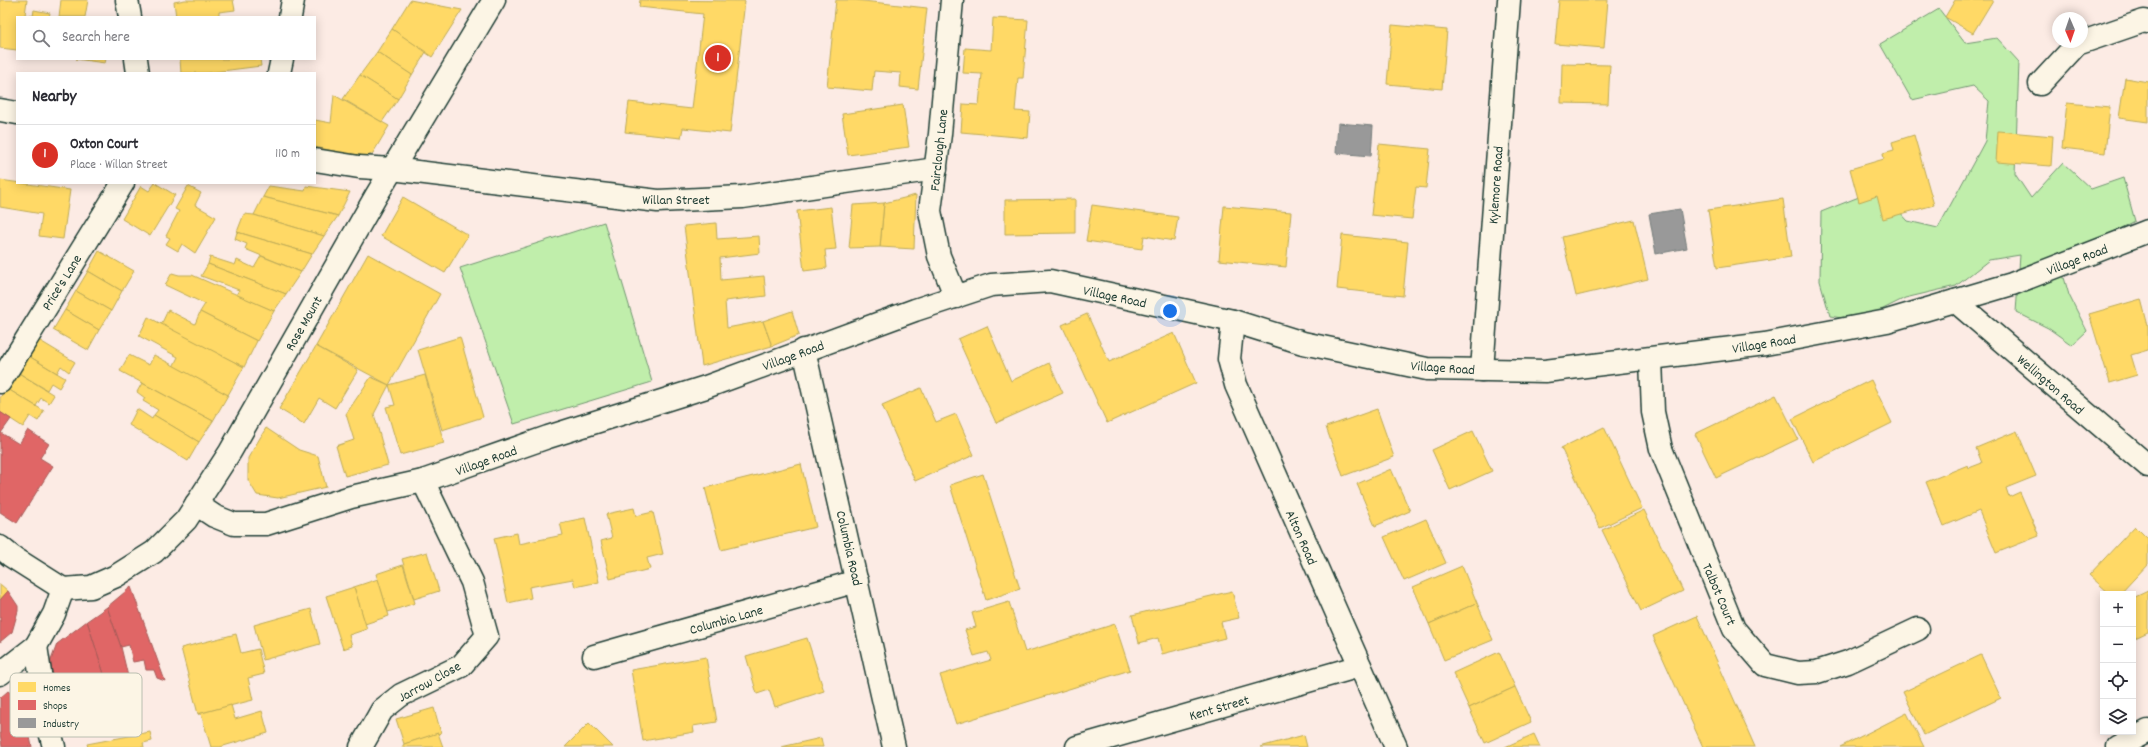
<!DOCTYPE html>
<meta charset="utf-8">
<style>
body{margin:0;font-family:Dekko,sans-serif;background:#f7f7f7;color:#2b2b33}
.controls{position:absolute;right:12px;bottom:12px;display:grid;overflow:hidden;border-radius:0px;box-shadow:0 2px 10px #0003}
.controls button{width:36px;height:36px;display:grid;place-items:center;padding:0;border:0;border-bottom:1px solid #e1e1e2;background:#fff;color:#2b2b33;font:20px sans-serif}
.compass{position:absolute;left:2052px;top:12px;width:36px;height:36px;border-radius:50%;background:#fff;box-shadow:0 2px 10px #0003;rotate:178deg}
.you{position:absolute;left:1170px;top:311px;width:14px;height:14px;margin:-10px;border:3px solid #fff;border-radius:50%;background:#1a73e8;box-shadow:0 0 0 6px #1a73e833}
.badge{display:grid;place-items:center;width:26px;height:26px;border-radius:50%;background:#d93025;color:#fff;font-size:13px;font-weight:700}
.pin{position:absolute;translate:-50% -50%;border:2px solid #fff;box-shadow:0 1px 4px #0006}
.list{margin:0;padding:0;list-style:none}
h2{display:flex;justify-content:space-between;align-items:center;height:52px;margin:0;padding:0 16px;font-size:17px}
h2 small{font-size:13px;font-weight:400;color:#7c7c81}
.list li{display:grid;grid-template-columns:26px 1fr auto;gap:12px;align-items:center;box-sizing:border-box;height:60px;padding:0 16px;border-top:1px solid #e1e1e2}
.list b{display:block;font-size:15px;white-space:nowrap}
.list p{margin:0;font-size:13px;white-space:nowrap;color:#7c7c81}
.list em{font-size:13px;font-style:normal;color:#7c7c81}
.icon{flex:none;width:22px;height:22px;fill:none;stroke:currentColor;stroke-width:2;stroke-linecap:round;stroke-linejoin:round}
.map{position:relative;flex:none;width:2148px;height:747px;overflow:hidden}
.search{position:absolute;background:#fff;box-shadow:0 2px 10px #0003;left:16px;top:16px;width:300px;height:44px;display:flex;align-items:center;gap:10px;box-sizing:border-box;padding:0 14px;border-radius:0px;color:#7c7c81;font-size:15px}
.panel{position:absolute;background:#fff;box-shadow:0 2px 10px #0003;left:16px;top:72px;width:300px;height:112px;border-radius:0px}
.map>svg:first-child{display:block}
.green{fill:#c0eeab;stroke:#709670}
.homes{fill:#ffd966;stroke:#bcaa57}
.shops{fill:#e06666;stroke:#a65a57}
.industry{fill:#999;stroke:#747d7b}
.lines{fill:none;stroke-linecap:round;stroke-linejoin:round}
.minor-casing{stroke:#1f3d34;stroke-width:25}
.tertiary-casing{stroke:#1f3d34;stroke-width:25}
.minor{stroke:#fcf5e5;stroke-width:22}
.tertiary{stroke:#fcf5e5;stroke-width:22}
.labels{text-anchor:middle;stroke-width:4;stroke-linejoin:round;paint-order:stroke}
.street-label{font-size:14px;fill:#1f3d34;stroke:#fcf5e5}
.key{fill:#fcf5e5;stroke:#babeb0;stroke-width:1}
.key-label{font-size:11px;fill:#1f3d34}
</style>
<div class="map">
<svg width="2148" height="747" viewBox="0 0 2148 747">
<rect width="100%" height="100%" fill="#fcebe4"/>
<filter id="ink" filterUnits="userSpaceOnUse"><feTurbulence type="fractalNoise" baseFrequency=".025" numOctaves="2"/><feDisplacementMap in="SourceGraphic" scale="8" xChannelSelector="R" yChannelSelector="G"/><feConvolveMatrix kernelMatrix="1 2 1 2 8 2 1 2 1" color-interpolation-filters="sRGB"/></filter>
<g filter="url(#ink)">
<g class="green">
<polygon points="1939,9 1965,43 1997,38 2019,62 2015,174 2031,198 2063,163 2091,189 2123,178 2135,221 2099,240 2063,274 2069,295 2087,331 2072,345 2048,328 2016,312 2020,255 1989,260 1956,286 1905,298 1859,321 1830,316 1820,281 1821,212 1869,193 1885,196 1908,221 1938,228 1985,141 1989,101 1973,86 1912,100 1880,44"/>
<polygon points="604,222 652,382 514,424 460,268"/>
</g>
<g class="homes">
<polygon points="0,0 27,0 25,15 33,16 34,10 50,13 49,17 17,17 17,50 0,48"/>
<polygon points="61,0 88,0 85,17 59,17"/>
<polygon points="185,0 233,0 235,10 219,12 219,17 176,17 174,2"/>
<polygon points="410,0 462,10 432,57 392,29"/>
<polygon points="640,0 745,1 730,133 683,128 681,138 625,132 629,102 692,109 703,14 639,7"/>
<polygon points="836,0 854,0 927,8 918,89 900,87 901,73 874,71 872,91 827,87"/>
<polygon points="1559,0 1608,0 1604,48 1555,44"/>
<polygon points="1955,0 1993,0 1973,33 1945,17"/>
<polygon points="993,18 1028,20 1023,78 1018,78 1015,111 1030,112 1028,138 961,132 963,104 979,105 982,74 963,73 965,48 991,50"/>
<polygon points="1392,25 1447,30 1442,89 1387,84"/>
<polygon points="392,29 426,52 412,75 377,52"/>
<polygon points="377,52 412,75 398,99 360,75"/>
<polygon points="76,59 106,59 105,63"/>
<polygon points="180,59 260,59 261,66 206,73 181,73"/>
<polygon points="1562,64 1610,65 1608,104 1561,103"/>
<polygon points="360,75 398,99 382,122 343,99"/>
<polygon points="2125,78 2148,82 2148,122 2119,118"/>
<polygon points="334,95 389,126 373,153 364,158 315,147 315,120 331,123"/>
<polygon points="2067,103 2110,107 2105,153 2062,148"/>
<polygon points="903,105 909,147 848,155 842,114"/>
<polygon points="1998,131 2053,136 2051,166 1996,162"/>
<polygon points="1914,135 1934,205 1883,219 1877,196 1859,202 1850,169 1884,159 1883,153 1894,150 1892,142"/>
<polygon points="1379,144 1430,149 1426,188 1416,187 1412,219 1371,215"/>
<polygon points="0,180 70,190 63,239 39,236 42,214 0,207"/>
<polygon points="155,183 175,195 150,236 122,219 141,186 149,191"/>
<polygon points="188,186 201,193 195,205 216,217 195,253 182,244 178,251 166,244 170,238 166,236 179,211 175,209"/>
<polygon points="269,186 305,191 306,186 350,192 338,216 263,197"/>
<polygon points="916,195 914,249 880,247 884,203"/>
<polygon points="263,197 338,216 324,236 254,215"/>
<polygon points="403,197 468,235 445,273 381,236"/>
<polygon points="1075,199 1075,233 1005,234 1005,200"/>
<polygon points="1783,199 1791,257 1717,268 1708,210"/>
<polygon points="884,203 880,247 849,248 853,205"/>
<polygon points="1092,205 1178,217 1174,241 1144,236 1142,249 1086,241"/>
<polygon points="1224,206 1291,212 1286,267 1219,260"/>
<polygon points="831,207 836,249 825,250 827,268 804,271 797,211"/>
<polygon points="244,214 254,215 324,236 312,254 237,232"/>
<polygon points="1634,220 1648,279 1576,296 1562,237"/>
<polygon points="716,223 717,239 759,236 760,253 720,258 721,280 764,276 766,296 725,301 727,328 763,321 772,346 702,366 684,226"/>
<polygon points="237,232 312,254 301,272 245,249 247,244 235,239"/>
<polygon points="1342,235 1408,242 1403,296 1337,289"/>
<polygon points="99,251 134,271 122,291 88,271"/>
<polygon points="368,254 440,294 389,385 316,346"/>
<polygon points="261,256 301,272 286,294 208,264 210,257 235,265 237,260 254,268"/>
<polygon points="208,264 286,294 274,311 236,295 239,290 201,276"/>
<polygon points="88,271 122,291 111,311 76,291"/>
<polygon points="172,273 179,275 192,275 274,311 257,341 200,312 205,304 165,285"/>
<polygon points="76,291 111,311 99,330 65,310"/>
<polygon points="2141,299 2148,326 2148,350 2131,355 2137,375 2110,383 2089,314"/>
<polygon points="65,310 99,330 88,350 53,330"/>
<polygon points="168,310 195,324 200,312 257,341 244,367 161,325"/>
<polygon points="792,311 799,335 772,346 763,321"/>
<polygon points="1087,314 1109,362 1174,333 1196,383 1107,423 1062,325"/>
<polygon points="148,317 244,367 228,395 173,367 178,357 139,336"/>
<polygon points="987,326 1011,381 1049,363 1063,393 996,423 958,339"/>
<polygon points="460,337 483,417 442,430 418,350"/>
<polygon points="37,339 75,362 69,372 61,366 57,373 27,355"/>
<polygon points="316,346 358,370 335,408 319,398 304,424 279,409"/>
<polygon points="27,355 65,378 59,388 51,383 47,390 17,372"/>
<polygon points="129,355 149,365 154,355 228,395 213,421 120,371"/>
<polygon points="17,372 54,395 49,403 41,398 36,406 6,388"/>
<polygon points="425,375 444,443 400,455 386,407 395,405 389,385"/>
<polygon points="371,377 389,385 374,414 388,465 345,476 336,446 354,440 346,414"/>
<polygon points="1871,380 1892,423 1813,462 1792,419"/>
<polygon points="142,383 213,421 199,442 154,415 158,410 143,401 145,398 137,392"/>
<polygon points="6,388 44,411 38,421 30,416 23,427 0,412 0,398"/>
<polygon points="921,388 936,422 956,414 974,455 915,481 882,405"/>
<polygon points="1776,395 1798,439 1716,478 1695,434"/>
<polygon points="137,409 152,419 154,415 199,442 188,461 129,425"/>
<polygon points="1377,409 1394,457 1343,476 1326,427"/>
<polygon points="1604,427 1642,508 1600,528 1561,448"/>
<polygon points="266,428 299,450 318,456 326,487 278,498 257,495 248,480 248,458"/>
<polygon points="1473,431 1492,471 1450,490 1432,450"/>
<polygon points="2017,431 2036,476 2006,488 2009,497 2020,492 2039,536 1996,553 1979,511 1944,526 1926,482 1968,465 1969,468 1982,463 1976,448"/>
<polygon points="801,464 816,527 721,550 705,488"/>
<polygon points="1391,469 1410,511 1375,526 1357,484"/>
<polygon points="983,474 1020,589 986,600 950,485"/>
<polygon points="634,508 636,516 653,512 663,554 647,558 650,569 610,579 601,541 612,538 606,514"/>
<polygon points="1644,510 1683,591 1641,611 1602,530"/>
<polygon points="585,518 599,582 575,587 573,579 529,587 531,598 508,603 494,538 517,533 519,544 563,535 560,523"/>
<polygon points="1426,519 1446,563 1404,581 1384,537"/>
<polygon points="2135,526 2148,539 2148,564 2120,594 2110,594 2089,575"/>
<polygon points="427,552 439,591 414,599 402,559"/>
<polygon points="403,565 415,603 388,612 376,574"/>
<polygon points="1462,566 1477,603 1429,624 1413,587"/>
<polygon points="378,579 389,616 365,624 354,587"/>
<polygon points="0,584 8,591 0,600"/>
<polygon points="354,587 367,629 349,635 352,646 343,649 326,596"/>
<polygon points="1232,591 1239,618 1221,622 1225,638 1162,654 1158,638 1139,643 1132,615"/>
<polygon points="2148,591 2148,632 2133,639 2133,598"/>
<polygon points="1009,602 1025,652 1115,624 1130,670 956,724 940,675 991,660 988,652 974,656 965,630 976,627 972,613"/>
<polygon points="1477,603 1493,640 1444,660 1429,624"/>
<polygon points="311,609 320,644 263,660 254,625"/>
<polygon points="1697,616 1755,747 1703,747 1653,636"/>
<polygon points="236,634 241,653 258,649 264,674 248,678 253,700 198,714 181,648"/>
<polygon points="807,638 824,691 775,707 769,690 757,694 746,656"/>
<polygon points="1499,652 1515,687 1469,708 1453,673"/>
<polygon points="1981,655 2001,698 1924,735 1903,692"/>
<polygon points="706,657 717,722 693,726 694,732 643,741 631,670"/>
<polygon points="1515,687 1531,722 1485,743 1469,708"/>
<polygon points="231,705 235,719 262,711 268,733 220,747 211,747 201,714 198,714"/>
<polygon points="434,708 441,733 404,744 396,719"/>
<polygon points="1907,713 1924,747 1840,747"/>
<polygon points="589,723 613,747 565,747"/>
<polygon points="150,732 152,741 143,743 144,747 88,747 87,744"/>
<polygon points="438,733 443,747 402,747 404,744"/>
<polygon points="1534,734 1540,747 1505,747"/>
<polygon points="1304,735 1307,747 1260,747"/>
<polygon points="821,738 823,747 781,747"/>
</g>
<g class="shops">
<polygon points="0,412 11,419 1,433 19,444 28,430 49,444 40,458 53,466 17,523 0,512"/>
<polygon points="131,587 165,681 157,678 154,670 146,670 144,660 133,662 129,645 121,647 107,607"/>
<polygon points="8,591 18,606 18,611 12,632 0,642 0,600"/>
<polygon points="107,607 121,647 130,685 119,687 121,696 112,699 87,621"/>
<polygon points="87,621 112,699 99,701 91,683 84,684 93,713 63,719 50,663 57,644"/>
<polygon points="8,691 23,701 32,747 2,747 0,733 0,698"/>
</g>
<g class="industry">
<polygon points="1338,123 1373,126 1371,156 1336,153"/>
<polygon points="1680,209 1687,248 1656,254 1649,214"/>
</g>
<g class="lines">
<g class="minor-casing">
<g id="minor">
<polyline points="127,0 130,17"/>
<polyline points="952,0 940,134 930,211 939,256 956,297"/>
<polyline points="290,17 293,0"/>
<polyline points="136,59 138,73"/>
<polyline points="279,73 282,59"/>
<polyline points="2040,84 2077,44 2144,21 2148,22"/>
<polyline points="0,110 17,113"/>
<polyline points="315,160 359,167 392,169 658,201 743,197 936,169"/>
<polyline points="1955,301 2148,466"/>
<polyline points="1233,321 1229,359 1236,385 1396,747"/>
<polyline points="804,350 894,747"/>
<polyline points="1651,359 1653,412 1661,449 1734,629 1765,665 1798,673 1817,672 1848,662 1918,629"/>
<polyline points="1482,370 1509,0"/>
<polyline points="0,382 123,183"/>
<polyline points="196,504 214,516 234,524 266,524 351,497 423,481 548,437 706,387 915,310 991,285 1050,281 1233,321 1303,343 1427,369 1545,371 1765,344 1887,321 2012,284 2148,231"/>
<polyline points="0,547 11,556 63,589"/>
<polyline points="63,589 91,587 116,576 154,552 186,520 230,452 376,196 494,0"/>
<polyline points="36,646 47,720 54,747"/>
<polyline points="594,656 857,581"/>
<polyline points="0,674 36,646 54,614 63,589"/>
<polyline points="361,747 382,710 401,695 461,666 487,636 472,582 423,481"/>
<polyline points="1077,747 1360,666"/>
</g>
</g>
<g class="tertiary-casing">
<polyline id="tertiary" points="2118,747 2148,731"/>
</g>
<use href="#minor" class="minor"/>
<use href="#tertiary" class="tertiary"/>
</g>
</g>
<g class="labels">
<g class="street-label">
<text transform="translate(938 150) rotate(-84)" y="5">Fairclough Lane</text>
<text transform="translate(1495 185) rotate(-86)" y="5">Kylemore Road</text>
<text x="676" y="204">Willan Street</text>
<text transform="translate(2077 259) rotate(-21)" y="5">Village Road</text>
<text transform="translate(61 282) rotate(-58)" y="5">Price's Lane</text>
<text transform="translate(1115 296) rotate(12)" y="5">Village Road</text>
<text transform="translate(303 323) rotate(-60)" y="5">Rose Mount</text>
<text transform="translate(1764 343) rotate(-9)" y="5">Village Road</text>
<text transform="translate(793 355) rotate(-20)" y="5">Village Road</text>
<text transform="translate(1443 367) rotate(4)" y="5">Village Road</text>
<text transform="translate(2051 384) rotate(41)" y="5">Wellington Road</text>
<text transform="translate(486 460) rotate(-20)" y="5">Village Road</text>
<text transform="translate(1302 537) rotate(66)" y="5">Alton Road</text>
<text transform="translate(850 548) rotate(77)" y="5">Columbia Road</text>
<text transform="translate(1720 594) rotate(67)" y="5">Talbot Court</text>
<text transform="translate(726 619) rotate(-16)" y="5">Columbia Lane</text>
<text transform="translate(429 681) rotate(-29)" y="5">Jarrow Close</text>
<text transform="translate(1219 707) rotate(-16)" y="5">Kent Street</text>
</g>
</g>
<rect x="10" y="673" width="132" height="64" rx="6" class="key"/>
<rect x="18" y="682" width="18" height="10" fill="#ffd966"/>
<rect x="18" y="700" width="18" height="10" fill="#e06666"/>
<rect x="18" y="718" width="18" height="10" fill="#999"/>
<g class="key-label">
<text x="43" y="691">Homes</text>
<text x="43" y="709">Shops</text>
<text x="43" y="727">Industry</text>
</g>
</svg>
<div class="controls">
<button>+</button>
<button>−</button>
<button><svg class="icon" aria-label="locate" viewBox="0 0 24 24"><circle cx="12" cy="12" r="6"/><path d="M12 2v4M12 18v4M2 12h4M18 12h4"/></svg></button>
<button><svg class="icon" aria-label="layers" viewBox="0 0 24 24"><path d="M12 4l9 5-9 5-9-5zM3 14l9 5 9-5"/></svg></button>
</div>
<svg class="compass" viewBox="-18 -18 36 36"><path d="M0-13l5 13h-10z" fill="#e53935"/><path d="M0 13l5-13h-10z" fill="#7c7c81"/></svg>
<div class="you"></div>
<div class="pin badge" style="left:718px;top:58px">1</div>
<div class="search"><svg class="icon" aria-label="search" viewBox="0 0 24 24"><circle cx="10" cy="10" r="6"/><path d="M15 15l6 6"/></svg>Search here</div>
<section class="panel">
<h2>Nearby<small></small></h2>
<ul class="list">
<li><span class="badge">1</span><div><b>Oxton Court</b><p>Place · Willan Street</p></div><em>110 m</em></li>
</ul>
</section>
</div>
